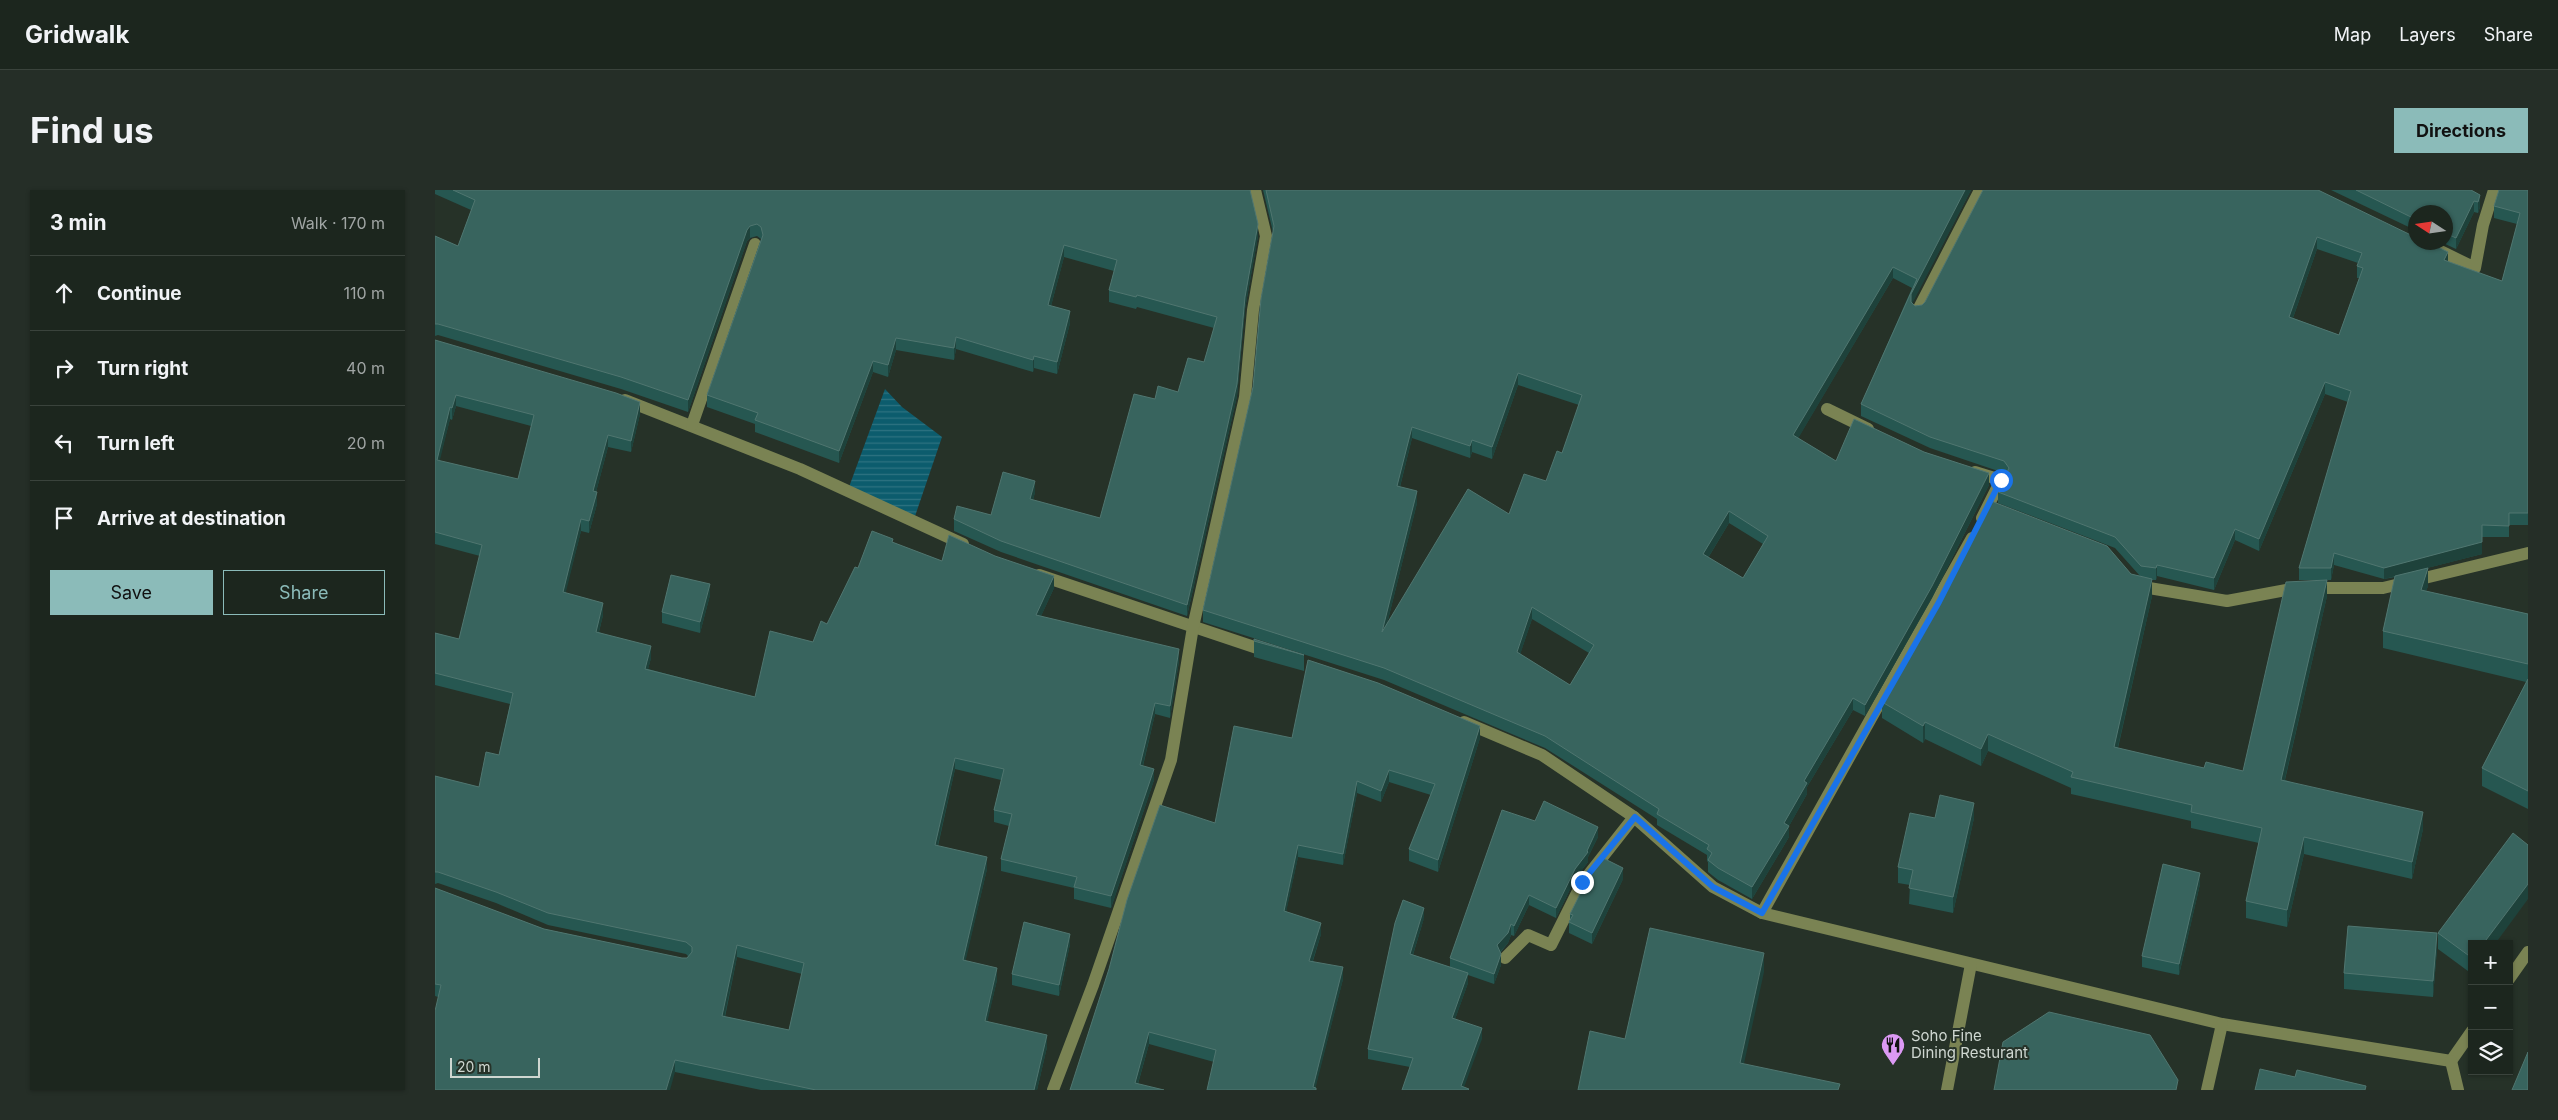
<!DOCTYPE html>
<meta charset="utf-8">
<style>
body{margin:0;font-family:Inter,sans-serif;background:#252e27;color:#f1f3f6}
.controls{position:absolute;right:15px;bottom:15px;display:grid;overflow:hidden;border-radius:0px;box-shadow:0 1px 4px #0004}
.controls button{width:45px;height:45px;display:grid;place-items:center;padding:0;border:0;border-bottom:1px solid #3a433c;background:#1c261e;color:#f1f3f6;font:25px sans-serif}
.compass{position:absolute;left:1973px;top:15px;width:45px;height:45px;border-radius:50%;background:#1c261e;box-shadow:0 1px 4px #0004;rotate:282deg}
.scale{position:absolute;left:15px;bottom:12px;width:90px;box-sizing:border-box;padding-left:5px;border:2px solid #cfd7d1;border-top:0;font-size:14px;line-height:18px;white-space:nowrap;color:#cfd7d1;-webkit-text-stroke:4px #263228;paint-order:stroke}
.stop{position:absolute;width:15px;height:15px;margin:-11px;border:4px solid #1a73e8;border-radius:50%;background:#fff}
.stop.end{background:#1a73e8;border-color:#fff;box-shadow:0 1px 5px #0008}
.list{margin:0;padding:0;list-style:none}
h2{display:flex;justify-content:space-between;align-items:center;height:65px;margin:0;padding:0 20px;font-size:21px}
h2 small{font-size:16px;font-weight:400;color:#a0a5a4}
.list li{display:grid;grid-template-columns:32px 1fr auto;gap:15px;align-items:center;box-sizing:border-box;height:75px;padding:0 20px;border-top:1px solid #3a433c}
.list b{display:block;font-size:19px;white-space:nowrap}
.list em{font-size:16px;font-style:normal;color:#a0a5a4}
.actions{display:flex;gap:10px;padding:15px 20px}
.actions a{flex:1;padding:11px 0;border:1px solid #8bbbb9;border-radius:0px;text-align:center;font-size:18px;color:#8bbbb9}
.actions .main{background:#8bbbb9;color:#111}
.icon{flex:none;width:28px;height:28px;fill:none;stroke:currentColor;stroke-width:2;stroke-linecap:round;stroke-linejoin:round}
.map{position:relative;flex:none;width:2093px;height:900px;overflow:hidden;border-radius:0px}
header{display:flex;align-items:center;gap:30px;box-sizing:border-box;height:70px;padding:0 25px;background:#1c261e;border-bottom:1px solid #3a433c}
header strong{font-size:24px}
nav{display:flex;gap:28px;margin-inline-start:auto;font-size:18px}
.intro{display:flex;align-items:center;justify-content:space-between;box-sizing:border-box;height:120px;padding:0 30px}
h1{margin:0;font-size:35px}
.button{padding:12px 22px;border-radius:0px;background:#8bbbb9;color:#111;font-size:18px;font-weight:700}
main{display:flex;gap:30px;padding:0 30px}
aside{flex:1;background:#1c261e;border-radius:0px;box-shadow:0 1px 4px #0004}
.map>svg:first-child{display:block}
.water{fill:url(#water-rules)}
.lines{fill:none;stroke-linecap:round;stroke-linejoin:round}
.minor{stroke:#7a8353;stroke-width:12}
.wall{fill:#265751;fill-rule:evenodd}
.shaded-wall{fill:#1e423b}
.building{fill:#38645e;stroke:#507670;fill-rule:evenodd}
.route{stroke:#1a73e8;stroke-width:6}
.labels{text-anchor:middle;stroke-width:4;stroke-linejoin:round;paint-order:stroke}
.poi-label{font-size:15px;fill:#cfd7d1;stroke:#263228;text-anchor:start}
</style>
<header>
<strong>Gridwalk</strong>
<nav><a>Map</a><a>Layers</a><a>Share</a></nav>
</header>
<div class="intro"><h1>Find us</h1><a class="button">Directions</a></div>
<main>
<aside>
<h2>3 min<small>Walk · 170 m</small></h2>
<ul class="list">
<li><svg class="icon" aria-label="ahead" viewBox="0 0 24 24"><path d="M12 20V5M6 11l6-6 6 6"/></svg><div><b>Continue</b></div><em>110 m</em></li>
<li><svg class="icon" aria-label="right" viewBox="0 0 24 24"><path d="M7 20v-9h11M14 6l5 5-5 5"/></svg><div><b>Turn right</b></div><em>40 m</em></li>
<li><svg class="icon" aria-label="left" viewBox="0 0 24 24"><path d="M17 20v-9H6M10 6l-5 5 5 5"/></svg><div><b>Turn left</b></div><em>20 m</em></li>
<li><svg class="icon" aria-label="arrive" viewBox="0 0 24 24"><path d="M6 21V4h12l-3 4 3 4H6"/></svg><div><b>Arrive at destination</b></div></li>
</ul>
<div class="actions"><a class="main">Save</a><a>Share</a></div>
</aside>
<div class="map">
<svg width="2093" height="900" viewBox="0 0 2093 900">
<defs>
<pattern id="water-rules" width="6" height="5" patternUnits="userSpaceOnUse" patternTransform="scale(1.25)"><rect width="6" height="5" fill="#0c5c6d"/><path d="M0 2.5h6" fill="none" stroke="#2e7381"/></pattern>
</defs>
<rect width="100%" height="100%" fill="#263228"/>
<polygon class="water" points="450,199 467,217 507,247 477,335 414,297"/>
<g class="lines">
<g class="minor">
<polyline points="1987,52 2040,78 2048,35 2059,0"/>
<polyline points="1483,120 1545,0"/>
<polyline points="190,210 365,279 528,354"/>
<polyline points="1392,219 1433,239"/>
<polyline points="257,235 320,54"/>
<polyline points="1540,282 1566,290 1547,328"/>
<polyline points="604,385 834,462"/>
<polyline points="1702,396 1792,411 1862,398 1948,398 2093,363"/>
<polyline points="1029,532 1107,565 1199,627 1278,697 1327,723 1787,834 2016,871 2037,841"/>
<polyline points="1327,723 1537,348"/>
<polyline points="1070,768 1093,745 1116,755 1147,693 1199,627"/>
<polyline points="2074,789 2093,762"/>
<polyline points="2016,871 2023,900"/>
<polyline points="618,900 658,795 736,570 758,437 810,207 818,120 831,46 820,0"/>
<polyline points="1512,900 1536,774"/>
<polyline points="1772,900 1787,834"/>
</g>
</g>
<g class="wall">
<polygon points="0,0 815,0 823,46 810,119 802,206 752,426 566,362 519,341 519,329 556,325 600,302 598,310 665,328 720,209 743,202 769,172 779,138 702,117 701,119 674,112 674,100 679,81 629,67 616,116 635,133 622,184 599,178 598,182 521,159 519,170 461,160 453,187 438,182 404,273 320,242 320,234 272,217 272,205 326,49 322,46 315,48 312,51 253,222 186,199 3,145 0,146 0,46 23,56 36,20 0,4"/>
<path d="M828 0H1536L1477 113 1480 116 1487 115 1883 0 2013 72 2067 91 2082 34 2059 28V16L2093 0V335H2074V347H2047V364L1988 379 1993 396 1991 401 2093 424V619L2047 596V578L2091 492 1948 458V441L1960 387 1949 389 1899 375 1896 390H1892V406L1850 590 1988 639 1977 689 1869 664 1852 737 1811 728V711L1824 653 1756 638V631L1636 604V598L1553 561 1546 576 1490 549 1488 553 1447 528V512L1696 384 1705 386 1680 358 1563 313V302L1571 285 1569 283 1495 258 1426 226V214L1477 98 1458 88 1363 248 1401 271 1554 295 1497 408 1430 526 1418 520 1372 597V604L1354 636V647L1317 709 1283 690 1273 682V672L1272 671V665L1222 635V629L1110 558 949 490 768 432V420L818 197 838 42ZM1882 59 1923 73 1922 76V88H1924L1904 145 1858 128ZM1083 195 1144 215 1127 263 1111 291 952 434 982 313 965 297 977 248 1035 268 1037 262 1057 269ZM1890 204 1913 212 1864 378V390H1886L1808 581 1769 578 1683 558 1717 406V390H1721L1722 386 1779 400 1800 350 1824 361ZM1294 333 1328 354 1308 388 1273 368ZM1097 429 1154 463 1135 495 1085 464Z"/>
<polygon points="1896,0 2036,0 2045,5 2045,17 2043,23 2039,22 2021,59 2006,52 2010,52 2010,22 1980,22 1980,40"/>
<path d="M0 150 205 224 196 262 173 257 161 302 162 314 154 343 146 341 130 403 168 425 164 442 216 468 213 479 320 507 378 452 392 434 423 378 458 353 507 371 619 398 606 426 744 471 735 528 720 524 708 576 719 590 676 718 639 709V698L566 681V669L574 636 559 632V620L566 590 520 579 503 656 552 679 530 771 562 790 552 831 612 857 602 900H326L240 882 0 806V698L109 739 247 768H252L253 766 251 764 113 735 61 713 3 693 0 694V586L44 597 64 565 75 514 0 495V443L24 449 45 366 0 354ZM21 216 96 236 83 289 4 271 15 229 17 230ZM302 767 367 784 354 840 290 827Z"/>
<polygon points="275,405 265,443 227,433 227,422"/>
<polygon points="819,451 869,465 869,481 819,467"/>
<polygon points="857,548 1045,548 1003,682 974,671 974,659 996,605 954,592 946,612 922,603 908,675 863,667 851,721 886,744 878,771 908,789 880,898 881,900 714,854 703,894 635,900 780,633"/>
<polygon points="1500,628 1539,628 1518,723 1474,714 1475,695 1463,693 1463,677"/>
<polygon points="1100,631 1163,647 1153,667 1153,672 1140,689 1121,728 1094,715 1079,746 1076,745 1073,753 1065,763 1066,775 1059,794 1033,785 1033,793 1020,829 1047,849 975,877 933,869 933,859 989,728 978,765 1015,777 1015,768"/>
<polygon points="1188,689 1157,754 1134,743 1134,732 1135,730 1135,724"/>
<polygon points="1765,694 1744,785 1707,777 1707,766"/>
<polygon points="2003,743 2037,754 2037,784 2003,759"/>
<polygon points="635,754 624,806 577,795 577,784"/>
<polygon points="2002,759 1998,807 1909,799 1909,783"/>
</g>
<g class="shaded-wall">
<polygon points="1530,0 1536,0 1476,116 1476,104"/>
<polygon points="2045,5 2045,17 2043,23 2043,12"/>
<polygon points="2039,11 2039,22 2021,59 2021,48"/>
<polygon points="823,34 823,46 810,119 802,206 752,426 752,415 810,107"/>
<polygon points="315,36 315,48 312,51 253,222 253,210 312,40"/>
<polygon points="1882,47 1882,59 1854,139 1854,127"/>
<polygon points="629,55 629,67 613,127 613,115"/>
<polygon points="2013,62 2013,74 2009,70"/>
<polygon points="1458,77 1458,88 1358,257 1358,245"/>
<polygon points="635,121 635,133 622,184 622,172"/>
<polygon points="521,147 521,159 519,170 519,158"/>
<polygon points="461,148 461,160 453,187 453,175"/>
<polygon points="599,166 599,178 598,182 598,170"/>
<polygon points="438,171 438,182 404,273 404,261"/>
<polygon points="1083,183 1083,195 1057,269 1057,257"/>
<polygon points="1890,192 1890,204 1824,361 1824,349"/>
<polygon points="21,205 21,216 17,230 17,218"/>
<polygon points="205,212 205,224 196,262 196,251"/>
<polygon points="15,217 15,229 2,282 2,270"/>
<polygon points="977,237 977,248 962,308 962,296"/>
<polygon points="173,245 173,257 158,313 158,301"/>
<polygon points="1037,250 1037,262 1035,268 1035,256"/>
<polygon points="1554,283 1554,295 1497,408 1430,526 1430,515"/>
<polygon points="600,291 600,302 595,321 595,309"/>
<polygon points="982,301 982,313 947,454 947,442"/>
<polygon points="162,302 162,314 154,343 154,331"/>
<polygon points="1294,321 1294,333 1268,376 1268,364"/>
<polygon points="146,329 146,341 128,414 128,402"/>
<polygon points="1800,339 1800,350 1779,400 1779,388"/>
<polygon points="2047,352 2047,364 1949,389 1949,378"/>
<polygon points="1899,363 1899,375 1896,390 1896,378"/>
<polygon points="1722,375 1722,386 1721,390 1721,378"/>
<polygon points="1993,378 1993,396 1986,417 1986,400"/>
<polygon points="619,386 619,398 601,437 601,425"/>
<polygon points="1717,389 1717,406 1679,574 1679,557"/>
<polygon points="1892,390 1892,406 1846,606 1846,590"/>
<polygon points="275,394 275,405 265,443 265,432"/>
<polygon points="168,413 168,425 161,453 161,442"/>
<polygon points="1097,417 1097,429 1082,474 1082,462"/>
<polygon points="216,456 216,468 210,491 210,479"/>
<polygon points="744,459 744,471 735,528 735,516"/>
<polygon points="1418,508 1418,520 1372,597 1372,604 1354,636 1354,647 1317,709 1317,697 1369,591"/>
<polygon points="720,513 720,524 705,587 705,575"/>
<polygon points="1490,532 1490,549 1488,553 1488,536"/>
<polygon points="1045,536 1045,548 1003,682 1003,670"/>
<polygon points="1553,544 1553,561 1546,576 1546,559"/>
<polygon points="520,568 520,579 500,667 500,655"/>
<polygon points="719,579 719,590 676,718 676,706"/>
<polygon points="954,580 954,592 946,612 946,601"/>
<polygon points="922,591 922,603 908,675 908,664"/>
<polygon points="1539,613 1539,628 1518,723 1518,707"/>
<polygon points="1988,622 1988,639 1977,689 1977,672"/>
<polygon points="1163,637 1163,647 1153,667 1153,672 1140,689 1121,728 1121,718 1140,679 1152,661"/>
<polygon points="1869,647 1869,664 1852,737 1852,720"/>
<polygon points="863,655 863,667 849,732 849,721"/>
<polygon points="552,667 552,679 528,782 528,770"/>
<polygon points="1188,678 1188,689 1157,754 1157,743"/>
<polygon points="1765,683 1765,694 1744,785 1744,774"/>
<polygon points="2093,694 2093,709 2060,754 2048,754"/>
<polygon points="1094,705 1094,715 1079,746 1079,736"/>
<polygon points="989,718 989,728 975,774 975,764"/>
<polygon points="886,733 886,744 874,782 874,771"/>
<polygon points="1076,734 1076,745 1073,753 1062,765 1062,755"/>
<polygon points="2002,743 2002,759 1998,807 1998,791"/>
<polygon points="635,744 635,754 624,806 624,795"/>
<polygon points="302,755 302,767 287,838 287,826"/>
<polygon points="1329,763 1329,782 1305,892 1305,873"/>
<polygon points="1066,764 1066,775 1059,794 1059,784"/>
<polygon points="908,777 908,789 880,900 878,897"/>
<polygon points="562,778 562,790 550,842 550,831"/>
<polygon points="1033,783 1033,793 1017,838 1017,828"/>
<polygon points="1047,838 1047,849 1028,900 1026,896"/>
<polygon points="714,842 714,854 701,900 700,893"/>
<polygon points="612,845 612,857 602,900 599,900"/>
<polygon points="240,870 240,882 235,900 231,900"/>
</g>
<g class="building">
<polygon points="18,0 815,0 823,34 810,107 802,194 752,415 566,351 519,329 522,316 556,325 568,282 600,291 595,309 665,328 699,204 720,209 723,196 743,202 753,168 769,172 782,127 702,105 701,107 674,100 682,70 629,55 613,115 635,121 622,172 599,166 598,170 521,147 519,158 461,148 453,175 438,171 404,261 320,230 323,223 272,205 328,45 326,37 322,34 315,36 312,40 253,210 186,187 3,134 0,134 0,46 23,56 40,10"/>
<path d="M831 0H1530L1476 104V112L1480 116 1487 115 1490 112 1548 0H1883L1980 47V52H1993L2013 62 2009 70 2067 91 2085 23 2059 16 2064 0H2093V323H2074V336L2047 335V352L1949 378 1899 363 1896 378H1864L1916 201 1890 192 1824 349 1800 339 1779 388 1722 375 1721 378 1706 376 1680 347 1563 302 1574 278 1569 271 1495 247 1426 214 1482 89 1458 77 1358 245 1401 271 1419 229 1489 262 1554 283 1497 396 1430 515 1418 508 1369 591 1372 593 1349 633 1354 636 1317 697 1283 678 1273 670 1277 663 1272 659 1274 655 1222 624 1224 619 1110 546 949 478 768 420 818 197 826 109 839 36ZM1882 47 1927 63 1922 76 1928 78 1904 145 1854 127ZM1083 183 1147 205 1127 263 1122 261 1111 291 1089 284 1074 324 1033 299 947 442 982 301 962 296 977 237 1035 256 1037 250 1057 257ZM1294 321 1333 346 1308 388 1268 364ZM1097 417 1159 455 1135 495 1082 462Z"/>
<polygon points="1921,0 2036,0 2045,5 2043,12 2039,11 2021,48 2010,43 2010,22 1980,22 1980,29"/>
<path d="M0 150 181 203 205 212 196 251 173 245 158 301 162 302 154 331 146 329 128 402 168 413 161 442 216 456 210 479 320 507 335 441 378 452 386 431 392 434 420 377 423 378 437 341 458 349 457 352 507 371 514 345 560 366 619 386 601 425 744 459 735 516 720 513 705 575 719 579 676 706 639 697 642 687 566 669 577 624 559 620 569 579 520 568 500 655 552 667 528 770 562 778 550 831 612 845 599 900H381L240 870 231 900H0V821L6 795 0 794V698L109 739 247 768H252L257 762V757L251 752 113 723 61 702 3 682H0V586L44 597 51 562 64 565 78 503 0 483V443L24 449 47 355 0 342ZM21 205 99 225 83 289 2 270 15 217 17 218ZM302 755 369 773 354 840 287 826Z"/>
<polygon points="1556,311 1672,356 1696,384 1717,389 1679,557 1769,578 1771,572 1808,581 1851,392 1892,390 1846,590 1988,622 1977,672 1869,647 1852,720 1811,711 1827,638 1756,622 1757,615 1636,587 1638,582 1553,544 1546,559 1490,532 1488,536 1447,512 1511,399"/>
<polygon points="1993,378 1986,400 2093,424 2093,474 1948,441 1960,386"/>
<polygon points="236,385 275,394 265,432 227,422"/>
<polygon points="819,449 869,465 819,451"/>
<polygon points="873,470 943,493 1045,536 1003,670 974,659 1000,594 954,580 946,601 922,591 908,664 863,655 849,721 886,733 874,771 908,777 878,897 881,898 881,900 772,900 781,860 714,842 700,893 729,900 635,900 674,779 692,710 725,615 780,633 799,536 857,548"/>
<polygon points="2093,489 2093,601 2047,578"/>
<polygon points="1505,605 1539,613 1518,707 1474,698 1478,680 1463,677 1475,623 1500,628"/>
<polygon points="1109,611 1163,637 1152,661 1153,662 1140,679 1121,718 1094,705 1079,736 1076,734 1073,743 1062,755 1066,764 1059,784 1015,768 1067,620 1100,631"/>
<polygon points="2078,643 2093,655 2093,694 2048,754 2037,754 2037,768 2003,743"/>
<polygon points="1168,668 1188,678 1157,743 1134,732 1138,725 1135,724 1154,686"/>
<polygon points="1728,674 1765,683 1744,774 1707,766"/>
<polygon points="968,710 989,718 975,764 1033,783 1017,828 1047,838 1026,896 1034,899 1033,900 967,900 978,868 933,859 960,733"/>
<polygon points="589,732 635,744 624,795 577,784"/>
<polygon points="1913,736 2002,743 1998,791 1909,783"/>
<polygon points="1215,738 1329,763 1305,873 1405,894 1403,900 1143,900 1155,841 1190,849"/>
<polygon points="1614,822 1715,845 1743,890 1741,900 1559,900 1568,852"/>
<polygon points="2093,862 2093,900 2077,900"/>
<polygon points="1825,879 1860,887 1862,880 1931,896 1930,900 1820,900"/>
</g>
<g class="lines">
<polyline class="route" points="1147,692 1200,627 1278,697 1327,723 1504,412 1566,290"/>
</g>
<defs>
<g id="restaurant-pin" transform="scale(1.25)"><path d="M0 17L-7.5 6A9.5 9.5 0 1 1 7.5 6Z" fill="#dc99f4" stroke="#263228"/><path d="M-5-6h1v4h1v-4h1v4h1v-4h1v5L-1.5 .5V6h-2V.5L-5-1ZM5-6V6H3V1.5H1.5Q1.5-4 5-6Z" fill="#111"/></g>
</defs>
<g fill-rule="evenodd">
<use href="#restaurant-pin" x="1458" y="855"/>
</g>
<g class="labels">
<g class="poi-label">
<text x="1476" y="851">Soho Fine<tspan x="1476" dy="17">Dining Resturant</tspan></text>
</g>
</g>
</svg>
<div class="controls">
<button>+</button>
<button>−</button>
<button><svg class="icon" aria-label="layers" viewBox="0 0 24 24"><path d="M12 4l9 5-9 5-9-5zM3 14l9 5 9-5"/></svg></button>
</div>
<svg class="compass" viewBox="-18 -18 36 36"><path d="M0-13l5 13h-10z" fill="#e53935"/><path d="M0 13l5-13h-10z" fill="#a0a5a4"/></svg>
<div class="scale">20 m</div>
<div class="stop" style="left:1566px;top:290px"></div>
<div class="stop end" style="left:1147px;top:692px"></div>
</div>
</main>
